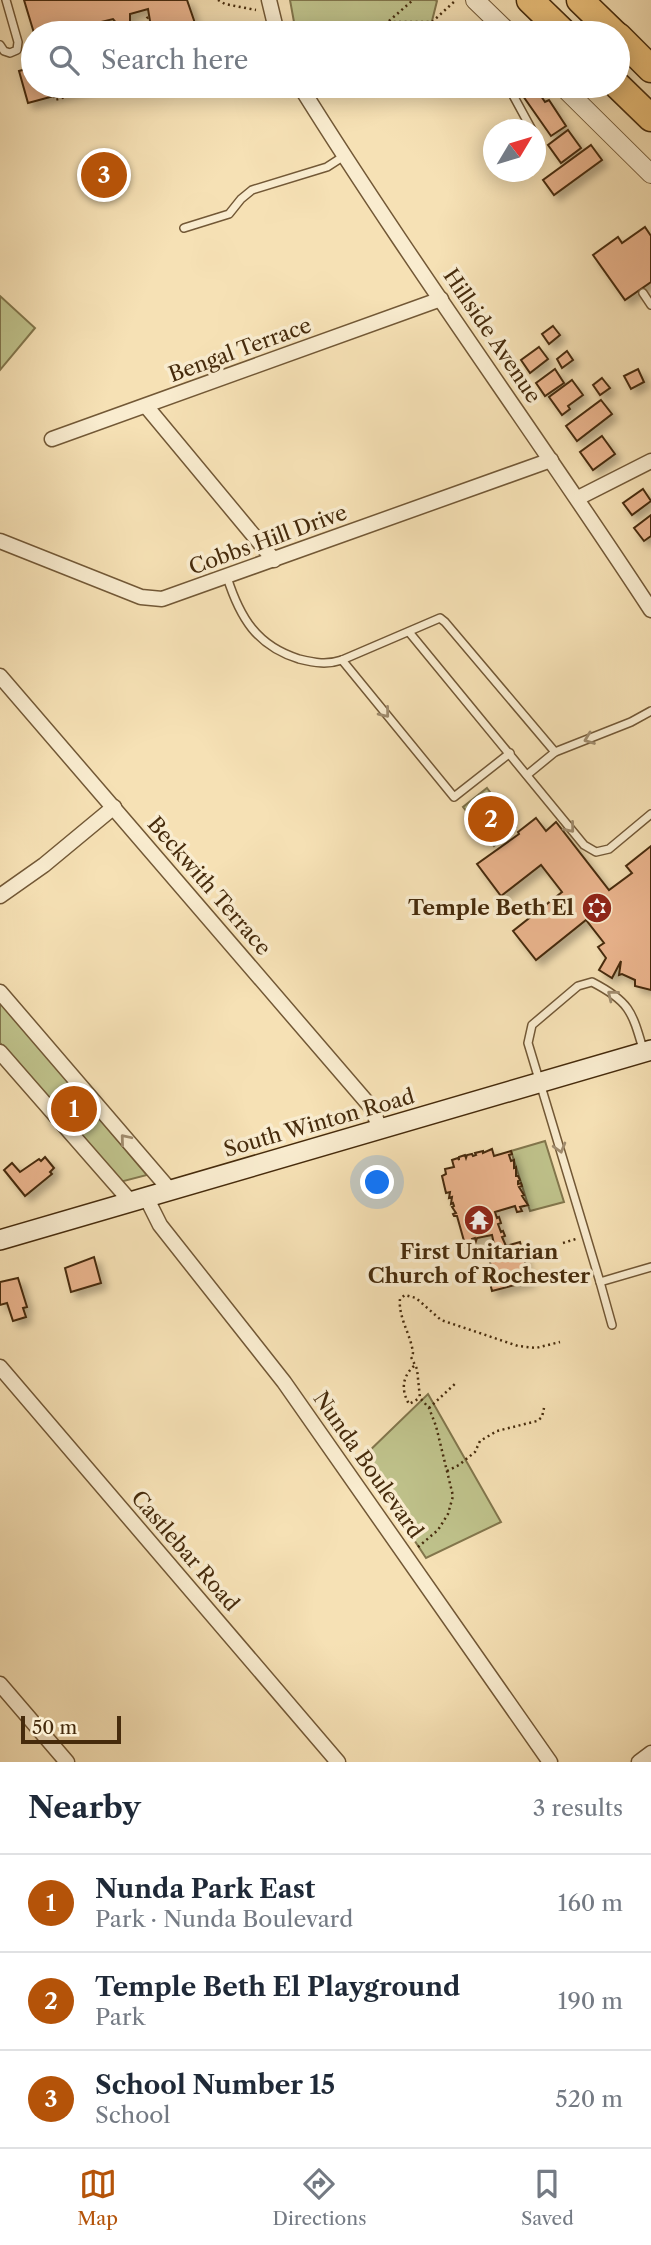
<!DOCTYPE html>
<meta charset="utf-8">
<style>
body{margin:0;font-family:"Libre Caslon Text",serif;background:#f6f6f7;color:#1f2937}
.compass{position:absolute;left:483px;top:119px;width:63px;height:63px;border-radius:50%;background:#fff;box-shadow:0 4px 18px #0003;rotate:52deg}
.scale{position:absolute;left:21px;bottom:18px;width:100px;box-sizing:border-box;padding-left:7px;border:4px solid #462b0c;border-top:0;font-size:19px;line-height:24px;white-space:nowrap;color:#462b0c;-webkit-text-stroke:5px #f9eccf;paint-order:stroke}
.you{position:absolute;left:378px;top:1183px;width:24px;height:24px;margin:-18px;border:5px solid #fff;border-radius:50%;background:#1a73e8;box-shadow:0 0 0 10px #1a73e833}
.badge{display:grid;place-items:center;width:46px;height:46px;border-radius:50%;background:#b45309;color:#fff;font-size:23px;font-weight:700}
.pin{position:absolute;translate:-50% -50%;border:4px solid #fff;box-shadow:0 2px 7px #0006}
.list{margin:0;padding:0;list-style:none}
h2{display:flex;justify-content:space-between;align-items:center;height:91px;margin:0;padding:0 28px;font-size:30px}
h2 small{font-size:23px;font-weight:400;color:#747a83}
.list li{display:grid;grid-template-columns:46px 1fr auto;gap:21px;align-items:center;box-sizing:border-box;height:98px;padding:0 28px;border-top:2px solid #e0e1e3}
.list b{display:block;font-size:26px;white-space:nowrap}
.list p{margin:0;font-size:23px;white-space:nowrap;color:#747a83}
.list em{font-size:23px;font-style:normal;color:#747a83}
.icon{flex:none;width:38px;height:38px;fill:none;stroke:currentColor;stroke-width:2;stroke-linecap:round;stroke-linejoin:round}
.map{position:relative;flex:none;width:651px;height:1762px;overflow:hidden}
.search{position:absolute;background:#fff;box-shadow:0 4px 18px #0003;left:21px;right:21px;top:21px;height:77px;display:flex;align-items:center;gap:18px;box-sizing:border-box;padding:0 24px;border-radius:38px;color:#747a83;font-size:26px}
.sheet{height:385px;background:#fff}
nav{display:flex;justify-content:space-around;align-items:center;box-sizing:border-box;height:98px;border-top:2px solid #e0e1e3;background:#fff;font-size:19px;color:#747a83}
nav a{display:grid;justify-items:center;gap:4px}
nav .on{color:#b45309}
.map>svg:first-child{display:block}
.green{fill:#bfc28b;stroke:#82764c;stroke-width:2}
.building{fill:#e9b38c;stroke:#462b0c;stroke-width:2;filter:url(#shadow)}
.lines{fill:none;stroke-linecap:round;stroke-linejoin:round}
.service-casing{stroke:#725836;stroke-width:10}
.minor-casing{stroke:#725836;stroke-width:17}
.tertiary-casing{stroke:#725836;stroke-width:20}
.secondary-casing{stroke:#462b0c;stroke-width:22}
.motorway-casing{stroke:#462b0c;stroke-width:29}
.path{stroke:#462b0c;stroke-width:2.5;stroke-dasharray:2 3.5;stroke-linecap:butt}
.service{stroke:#f9eccf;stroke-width:7}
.minor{stroke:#f9eccf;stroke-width:14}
.tertiary{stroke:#f9eccf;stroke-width:18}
.secondary{stroke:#f9eccf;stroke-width:19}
.motorway{stroke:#ebc07a;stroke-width:26}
.oneway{stroke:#a08c6e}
.labels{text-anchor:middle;stroke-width:7;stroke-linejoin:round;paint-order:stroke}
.street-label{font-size:21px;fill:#462b0c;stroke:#f9eccf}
.poi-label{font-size:21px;font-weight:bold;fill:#462b0c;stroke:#f9eccf;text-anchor:end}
</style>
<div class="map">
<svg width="651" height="1762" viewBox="0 0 651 1762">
<defs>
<filter id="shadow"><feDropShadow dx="5.5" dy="5.5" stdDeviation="3.5" flood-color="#0004"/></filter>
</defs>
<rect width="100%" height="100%" fill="#f6e1b5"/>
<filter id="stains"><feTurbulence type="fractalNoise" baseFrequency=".00286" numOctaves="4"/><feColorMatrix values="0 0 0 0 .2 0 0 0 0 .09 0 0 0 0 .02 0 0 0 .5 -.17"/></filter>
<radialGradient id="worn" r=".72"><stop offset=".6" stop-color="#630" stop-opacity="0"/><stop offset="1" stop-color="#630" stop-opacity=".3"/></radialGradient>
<g class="green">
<polygon points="290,0 435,0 437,1 429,33 296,33"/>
<polygon points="0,296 35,328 0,370"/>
<polygon points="487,788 516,827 494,846 463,807"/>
<polygon points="0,1001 147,1175 120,1182 0,1043"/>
<polygon points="545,1141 564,1202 530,1211 511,1151"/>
<polygon points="428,1394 501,1522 426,1558 361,1459"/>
</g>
<g class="building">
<polygon points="24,0 187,0 198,32 152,33 148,9 130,14 130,22 118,25 113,19 101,22 103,33 34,33"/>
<polygon points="33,67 33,86 91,86 28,103 19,71"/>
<polygon points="535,87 545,102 549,100 566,126 551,136 523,96"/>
<polygon points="568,130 581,148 561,163 548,145"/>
<polygon points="591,145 602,160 554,195 543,180"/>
<polygon points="645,227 651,236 651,282 625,300 593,255 618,237 622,243"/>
<polygon points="553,326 560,335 549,344 542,334"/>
<polygon points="539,347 548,359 530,373 521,360"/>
<polygon points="567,351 573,360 562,368 557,359"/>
<polygon points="555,369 564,383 545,396 536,383"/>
<polygon points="638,369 644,382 631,389 624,376"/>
<polygon points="602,378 610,388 600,395 593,385"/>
<polygon points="572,380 583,395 568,406 570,409 562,415 549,397"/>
<polygon points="601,400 612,414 577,441 566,426"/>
<polygon points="602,436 615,454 593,470 580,452"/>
<polygon points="643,489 651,501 632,515 623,503"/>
<polygon points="651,515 651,536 644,541 634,528"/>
<polygon points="536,818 546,831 556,822 609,890 632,873 626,866 651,846 651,990 635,986 635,980 622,974 619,975 621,961 612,978 599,970 606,958 598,947 604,943 586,920 536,960 513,931 562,892 541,865 501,896 477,864 519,834 518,832"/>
<polygon points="492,1149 494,1156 511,1151 512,1154 509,1155 511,1161 514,1160 514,1168 516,1167 516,1176 518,1176 520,1180 518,1181 518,1184 521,1183 522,1186 519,1187 524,1195 522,1196 528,1205 520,1207 522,1211 517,1212 515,1206 495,1212 497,1218 499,1217 501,1223 498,1224 501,1232 503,1231 505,1236 502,1237 506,1246 520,1242 530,1281 492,1291 486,1267 491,1266 486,1247 494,1244 492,1235 477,1238 476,1241 475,1238 472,1239 474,1246 466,1248 457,1216 454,1216 453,1214 456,1213 452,1207 454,1206 453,1203 451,1204 452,1197 449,1198 450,1192 446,1193 442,1176 446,1174 445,1169 454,1167 452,1160 458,1158 459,1160 459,1157 465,1155 466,1158 467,1155 472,1154 473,1156 476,1155 475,1153 483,1151 483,1153"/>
<polygon points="45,1157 54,1168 50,1172 52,1174 25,1196 4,1170 12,1163 20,1172 39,1159 41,1161"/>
<polygon points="94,1257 101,1283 71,1292 65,1268"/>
<polygon points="18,1278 27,1307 23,1308 26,1317 13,1321 7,1303 0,1305 0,1282"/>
</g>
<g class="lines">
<g class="service-casing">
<g id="service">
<polyline points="0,45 4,51 10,53 17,50 18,42 6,0"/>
<polyline points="452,86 456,91 462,86"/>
<polyline points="508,86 532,130"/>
<polyline points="536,136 537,138"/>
<polyline points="184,228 229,214 241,199 252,190 327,167 344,156"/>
<polyline points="643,293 651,305"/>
<path d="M227 577C240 618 257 646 299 659 315 663 327 665 342 660L440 618 445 622 555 752"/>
<polyline points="409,632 584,845 596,852 609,849 651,814"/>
<polyline points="342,660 454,797 510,753"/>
<polyline points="527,775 555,752 631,722 651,711"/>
<path d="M643 1049C632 1011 629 1001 592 982L578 986 532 1025 528 1043 600 1282 651 1267"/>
<polyline points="600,1282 612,1325"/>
</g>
</g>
<g class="minor-casing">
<g id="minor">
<polyline points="269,0 277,33"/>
<path d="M300 86C411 264 536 434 651 610"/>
<polyline points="146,406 274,560"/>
<polyline points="52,439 441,299"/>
<polyline points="578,498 651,461"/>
<polyline points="0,541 141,597 162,599 551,460"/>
<polyline points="0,676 371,1107 380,1128"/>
<polyline points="0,896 44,865 114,807"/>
<polyline points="0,992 170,1190"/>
<polyline points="0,1052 131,1202"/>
<polyline points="146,1197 160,1225 284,1382 550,1762"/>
<polyline points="0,1367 338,1762"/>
<polyline points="0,1684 67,1762"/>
<polyline points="639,1762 651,1753"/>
</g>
</g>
<g class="tertiary-casing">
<g id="tertiary">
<polyline points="475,0 509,33"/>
<polyline points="562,86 651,174"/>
</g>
</g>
<g class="secondary-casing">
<polyline id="secondary" points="0,1240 651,1050"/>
</g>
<g class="motorway-casing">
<g id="motorway">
<polyline points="530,0 564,33"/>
<polyline points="580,0 614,33"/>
<polyline points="618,36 651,69"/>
<polyline points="618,86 651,118"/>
</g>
</g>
<g class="path">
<polyline points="218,0 225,4 256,10"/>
<polyline points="389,21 413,0"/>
<polyline points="102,30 109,28 122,33"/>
<polyline points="139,33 147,18 150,17"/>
<polyline points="357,33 388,22 432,22 456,0"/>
<polyline points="54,96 55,100 105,86"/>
<polyline points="563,1243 576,1239"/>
<path d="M414 1366C402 1377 401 1390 409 1404L420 1398"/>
<polyline points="429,1408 457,1382"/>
<polyline points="447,1471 459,1465 475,1452 480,1441 497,1431 537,1421 542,1417 544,1408"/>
<path d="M418 1547 438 1530 448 1514 453 1496 436 1426 429 1408 420 1398 417 1369 411 1357 413 1353C411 1335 398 1317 400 1299L405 1295 416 1298 441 1320 518 1346 536 1348 560 1342"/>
</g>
<use href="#service" class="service"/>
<use href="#minor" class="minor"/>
<use href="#tertiary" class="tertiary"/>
<use href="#secondary" class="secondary"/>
<use href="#motorway" class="motorway"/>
</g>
<defs><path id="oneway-chevron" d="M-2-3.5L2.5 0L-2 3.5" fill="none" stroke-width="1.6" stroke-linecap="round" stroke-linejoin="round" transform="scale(1.75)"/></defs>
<g class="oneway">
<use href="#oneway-chevron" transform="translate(385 713) rotate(51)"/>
<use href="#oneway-chevron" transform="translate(589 739) rotate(159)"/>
<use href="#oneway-chevron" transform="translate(570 828) rotate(51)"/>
<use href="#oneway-chevron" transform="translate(612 995) rotate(-141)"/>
<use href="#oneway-chevron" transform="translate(125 1139) rotate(-130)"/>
<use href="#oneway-chevron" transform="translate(560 1148) rotate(74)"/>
</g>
<defs>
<g id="synagogue-disc" transform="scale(1.575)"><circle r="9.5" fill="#8f2418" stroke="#f9eccf"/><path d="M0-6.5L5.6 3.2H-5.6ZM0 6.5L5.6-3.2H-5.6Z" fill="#fff"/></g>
<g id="temple-disc" transform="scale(1.575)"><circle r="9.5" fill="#8f2418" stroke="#f9eccf"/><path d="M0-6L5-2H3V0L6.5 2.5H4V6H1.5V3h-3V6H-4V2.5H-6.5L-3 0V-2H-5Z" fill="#fff"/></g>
</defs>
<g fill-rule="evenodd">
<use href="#synagogue-disc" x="597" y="908"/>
<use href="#temple-disc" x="479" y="1220"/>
</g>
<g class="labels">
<g class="street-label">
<text transform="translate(492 336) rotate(56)" y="7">Hillside Avenue</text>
<text transform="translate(240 350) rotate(-20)" y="7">Bengal Terrace</text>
<text transform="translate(268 540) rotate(-20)" y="7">Cobbs Hill Drive</text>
<text transform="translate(209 886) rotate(49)" y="7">Beckwith Terrace</text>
<text transform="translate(319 1123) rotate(-16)" y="7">South Winton Road</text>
<text transform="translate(368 1465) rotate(55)" y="7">Nunda Boulevard</text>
<text transform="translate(185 1551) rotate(49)" y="7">Castlebar Road</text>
</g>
<g class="poi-label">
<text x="574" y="915">Temple Beth El</text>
<text x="479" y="1259" text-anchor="middle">First Unitarian<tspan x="479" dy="24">Church of Rochester</tspan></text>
</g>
</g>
<rect width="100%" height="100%" filter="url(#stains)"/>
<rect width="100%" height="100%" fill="url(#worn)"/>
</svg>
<svg class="compass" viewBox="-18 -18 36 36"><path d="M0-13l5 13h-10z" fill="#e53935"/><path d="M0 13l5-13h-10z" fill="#747a83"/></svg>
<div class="scale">50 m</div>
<div class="you"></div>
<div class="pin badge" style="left:74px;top:1109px">1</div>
<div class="pin badge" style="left:491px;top:819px">2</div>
<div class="pin badge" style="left:104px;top:175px">3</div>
<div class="search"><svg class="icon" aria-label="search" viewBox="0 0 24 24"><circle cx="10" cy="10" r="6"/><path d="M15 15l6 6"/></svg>Search here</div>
</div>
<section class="sheet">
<h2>Nearby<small>3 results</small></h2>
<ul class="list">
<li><span class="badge">1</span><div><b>Nunda Park East</b><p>Park · Nunda Boulevard</p></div><em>160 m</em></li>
<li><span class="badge">2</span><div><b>Temple Beth El Playground</b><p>Park</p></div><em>190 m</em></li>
<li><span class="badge">3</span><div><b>School Number 15</b><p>School</p></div><em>520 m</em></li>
</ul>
</section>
<nav>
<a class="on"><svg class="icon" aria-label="map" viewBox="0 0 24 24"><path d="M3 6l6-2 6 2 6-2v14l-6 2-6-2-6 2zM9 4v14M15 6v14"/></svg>Map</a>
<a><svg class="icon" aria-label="directions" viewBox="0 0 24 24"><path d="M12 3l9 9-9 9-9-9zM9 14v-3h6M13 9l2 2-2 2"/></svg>Directions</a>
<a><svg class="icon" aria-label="saved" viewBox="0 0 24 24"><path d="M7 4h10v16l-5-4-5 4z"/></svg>Saved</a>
</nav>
